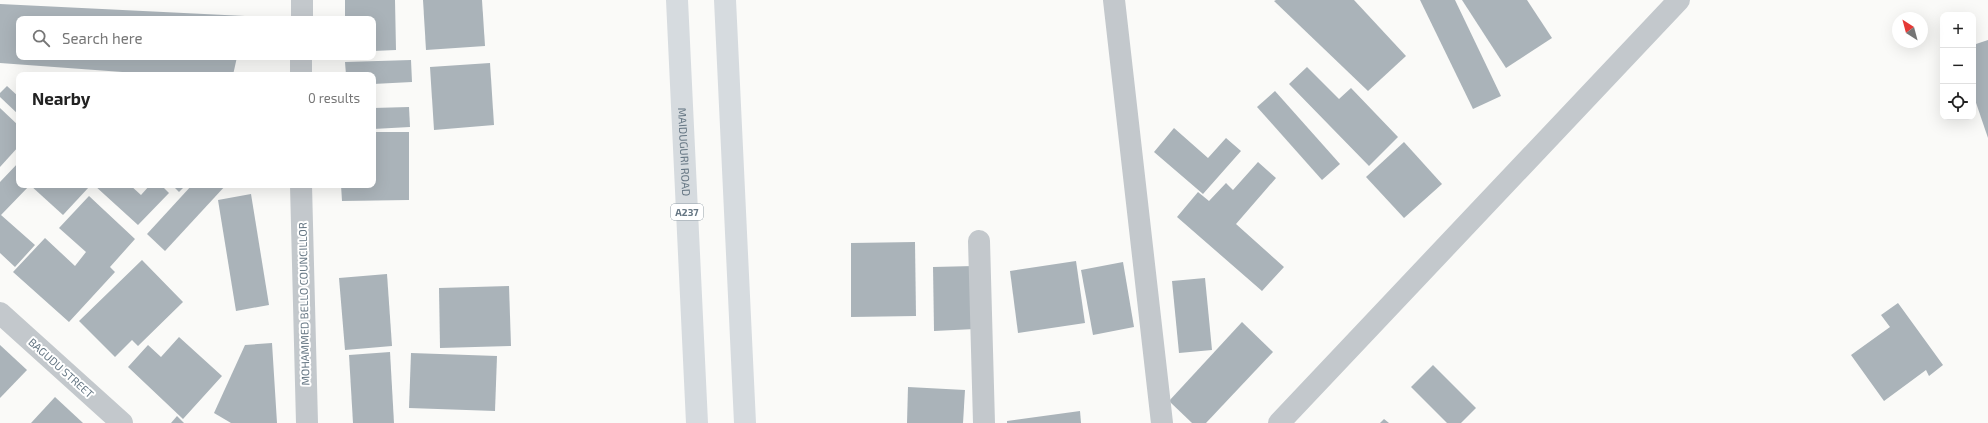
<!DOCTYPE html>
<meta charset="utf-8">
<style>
body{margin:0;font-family:"Exo 2",sans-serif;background:#f6f6f6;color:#222}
.controls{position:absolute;right:12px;top:12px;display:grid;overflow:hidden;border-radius:8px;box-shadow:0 4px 16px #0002}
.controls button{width:36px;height:36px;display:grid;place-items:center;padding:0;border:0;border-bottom:1px solid #e0e0e0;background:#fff;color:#222;font:20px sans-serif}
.compass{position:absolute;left:1892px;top:12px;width:36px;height:36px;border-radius:50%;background:#fff;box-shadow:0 4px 16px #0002;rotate:324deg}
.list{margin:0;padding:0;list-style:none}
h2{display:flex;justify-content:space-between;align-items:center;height:52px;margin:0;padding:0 16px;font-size:17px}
h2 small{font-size:13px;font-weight:400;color:#767676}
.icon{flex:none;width:22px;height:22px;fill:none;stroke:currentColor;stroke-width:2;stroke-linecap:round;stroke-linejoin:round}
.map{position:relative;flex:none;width:1988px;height:423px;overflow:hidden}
.search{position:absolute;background:#fff;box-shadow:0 4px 16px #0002;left:16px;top:16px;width:360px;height:44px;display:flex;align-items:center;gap:10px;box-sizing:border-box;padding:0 14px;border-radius:8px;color:#767676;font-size:15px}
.panel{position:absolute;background:#fff;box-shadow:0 4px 16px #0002;left:16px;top:72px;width:360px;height:116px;border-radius:8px}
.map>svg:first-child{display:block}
.building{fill:#aab3b9}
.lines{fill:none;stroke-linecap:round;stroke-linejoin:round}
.street{stroke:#c3c8cc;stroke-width:22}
.highway{stroke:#d6dbdf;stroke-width:22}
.labels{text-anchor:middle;stroke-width:4;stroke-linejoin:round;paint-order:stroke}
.shield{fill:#fff;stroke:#939fa8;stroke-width:1}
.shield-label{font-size:10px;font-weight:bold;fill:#657683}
.street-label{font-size:11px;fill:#657683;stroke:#fff}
</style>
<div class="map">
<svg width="1988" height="423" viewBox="0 0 1988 423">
<rect width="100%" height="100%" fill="#fafaf8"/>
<g class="building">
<polygon points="345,0 395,0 396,50 373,51 373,19 345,19"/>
<polygon points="423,0 482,0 485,46 426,50"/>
<polygon points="1276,0 1354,0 1406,56 1368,91 1274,1"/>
<polygon points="1420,0 1455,0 1501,96 1473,109"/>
<polygon points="1462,0 1527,0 1552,38 1506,68"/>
<polygon points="0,4 245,16 245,19 19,19 19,57 237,57 233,75 163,75 0,63"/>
<polygon points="1988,40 1988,138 1973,94 1973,45"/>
<polygon points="411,60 412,82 373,84 373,75 346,75 345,62"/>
<polygon points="490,63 494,125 434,130 430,67"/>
<polygon points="1307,67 1339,99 1351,88 1398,137 1369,166 1289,84"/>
<polygon points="7,86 19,97 19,115 0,97 0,93"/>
<polygon points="1275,91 1340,164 1322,180 1257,107"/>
<polygon points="409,107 410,127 373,129 373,108"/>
<polygon points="0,108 19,126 19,146 0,167"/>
<polygon points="1174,128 1208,158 1226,138 1241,151 1203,194 1154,152"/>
<polygon points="373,132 409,132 409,200 342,201 341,185 373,185"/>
<polygon points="1404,142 1442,184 1404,218 1366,177"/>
<polygon points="19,162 19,185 30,185 1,215 35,245 15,267 0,253 0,182"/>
<polygon points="1258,162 1276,178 1236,224 1284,267 1262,291 1177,217 1198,192 1209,201 1226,183 1233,190"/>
<polygon points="30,185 87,185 89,187 63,215"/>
<polygon points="94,185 130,185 141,195 150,185 161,185 169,193 138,225"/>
<polygon points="172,185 186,185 179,192"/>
<polygon points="192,185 226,185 165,251 147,234"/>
<polygon points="251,194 269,305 236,311 218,200"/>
<polygon points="89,196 135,239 110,267 115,272 69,322 13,272 45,238 75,266 86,252 59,228"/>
<polygon points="915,242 916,316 851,317 851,243"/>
<polygon points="142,260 183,302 138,346 132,340 115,357 79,321"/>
<polygon points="1076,261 1085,323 1018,333 1010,271"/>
<polygon points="1123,262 1134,327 1093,335 1081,270"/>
<polygon points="974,266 975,329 934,331 933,267"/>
<polygon points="387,274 392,346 345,350 339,278"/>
<polygon points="1205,278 1212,350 1179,353 1172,281"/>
<polygon points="509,286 511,346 440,348 439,288"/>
<polygon points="1898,303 1943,365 1929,376 1926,370 1884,401 1851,355 1890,327 1881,315"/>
<polygon points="1242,322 1273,352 1206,423 1192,423 1169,401"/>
<polygon points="179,337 222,376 183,419 128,367 148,345 161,357"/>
<polygon points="272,343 277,423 231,423 214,413 245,345"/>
<polygon points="0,345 27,370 0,398"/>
<polygon points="390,352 394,423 353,423 349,355"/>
<polygon points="411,353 497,356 495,411 409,408"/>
<polygon points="1433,365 1476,408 1461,423 1447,423 1411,387"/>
<polygon points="908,387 965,390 963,423 907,423"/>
<polygon points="55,397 83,423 31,423"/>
<polygon points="1080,411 1081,423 1007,423 1007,421"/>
<polygon points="177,416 184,423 171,423"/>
<polygon points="1384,419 1389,423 1380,423"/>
</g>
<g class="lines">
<g class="street">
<polyline points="1114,0 1162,423"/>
<polyline points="302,19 302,0"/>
<polyline points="301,75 301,57"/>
<polyline points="301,185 307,423"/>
<polyline points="979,241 984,423"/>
<polyline points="0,313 122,423"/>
<polyline points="1279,423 1679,0"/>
</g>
<g class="highway">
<path id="s1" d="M677 0 697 423"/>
<polyline points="725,0 745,423"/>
</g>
</g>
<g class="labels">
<rect class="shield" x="671" y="204" width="32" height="16" rx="3"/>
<g class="shield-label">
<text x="687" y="216">A237</text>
</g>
<g class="street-label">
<text dy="4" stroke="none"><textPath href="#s1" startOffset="152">MAIDUGURI ROAD</textPath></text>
<text transform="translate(304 304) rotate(-91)" y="4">MOHAMMED BELLO COUNCILLOR</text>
<text transform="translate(61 368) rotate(42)" y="4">BAGUDU STREET</text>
</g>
</g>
</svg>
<div class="controls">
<button>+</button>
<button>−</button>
<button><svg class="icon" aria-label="locate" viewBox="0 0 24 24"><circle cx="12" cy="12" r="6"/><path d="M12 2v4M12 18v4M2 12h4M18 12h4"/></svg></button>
</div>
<svg class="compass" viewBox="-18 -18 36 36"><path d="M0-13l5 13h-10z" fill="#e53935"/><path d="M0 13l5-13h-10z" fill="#767676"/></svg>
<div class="search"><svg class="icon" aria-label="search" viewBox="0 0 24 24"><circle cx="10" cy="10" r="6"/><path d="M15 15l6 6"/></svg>Search here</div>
<section class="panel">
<h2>Nearby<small>0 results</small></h2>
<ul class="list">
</ul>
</section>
</div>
